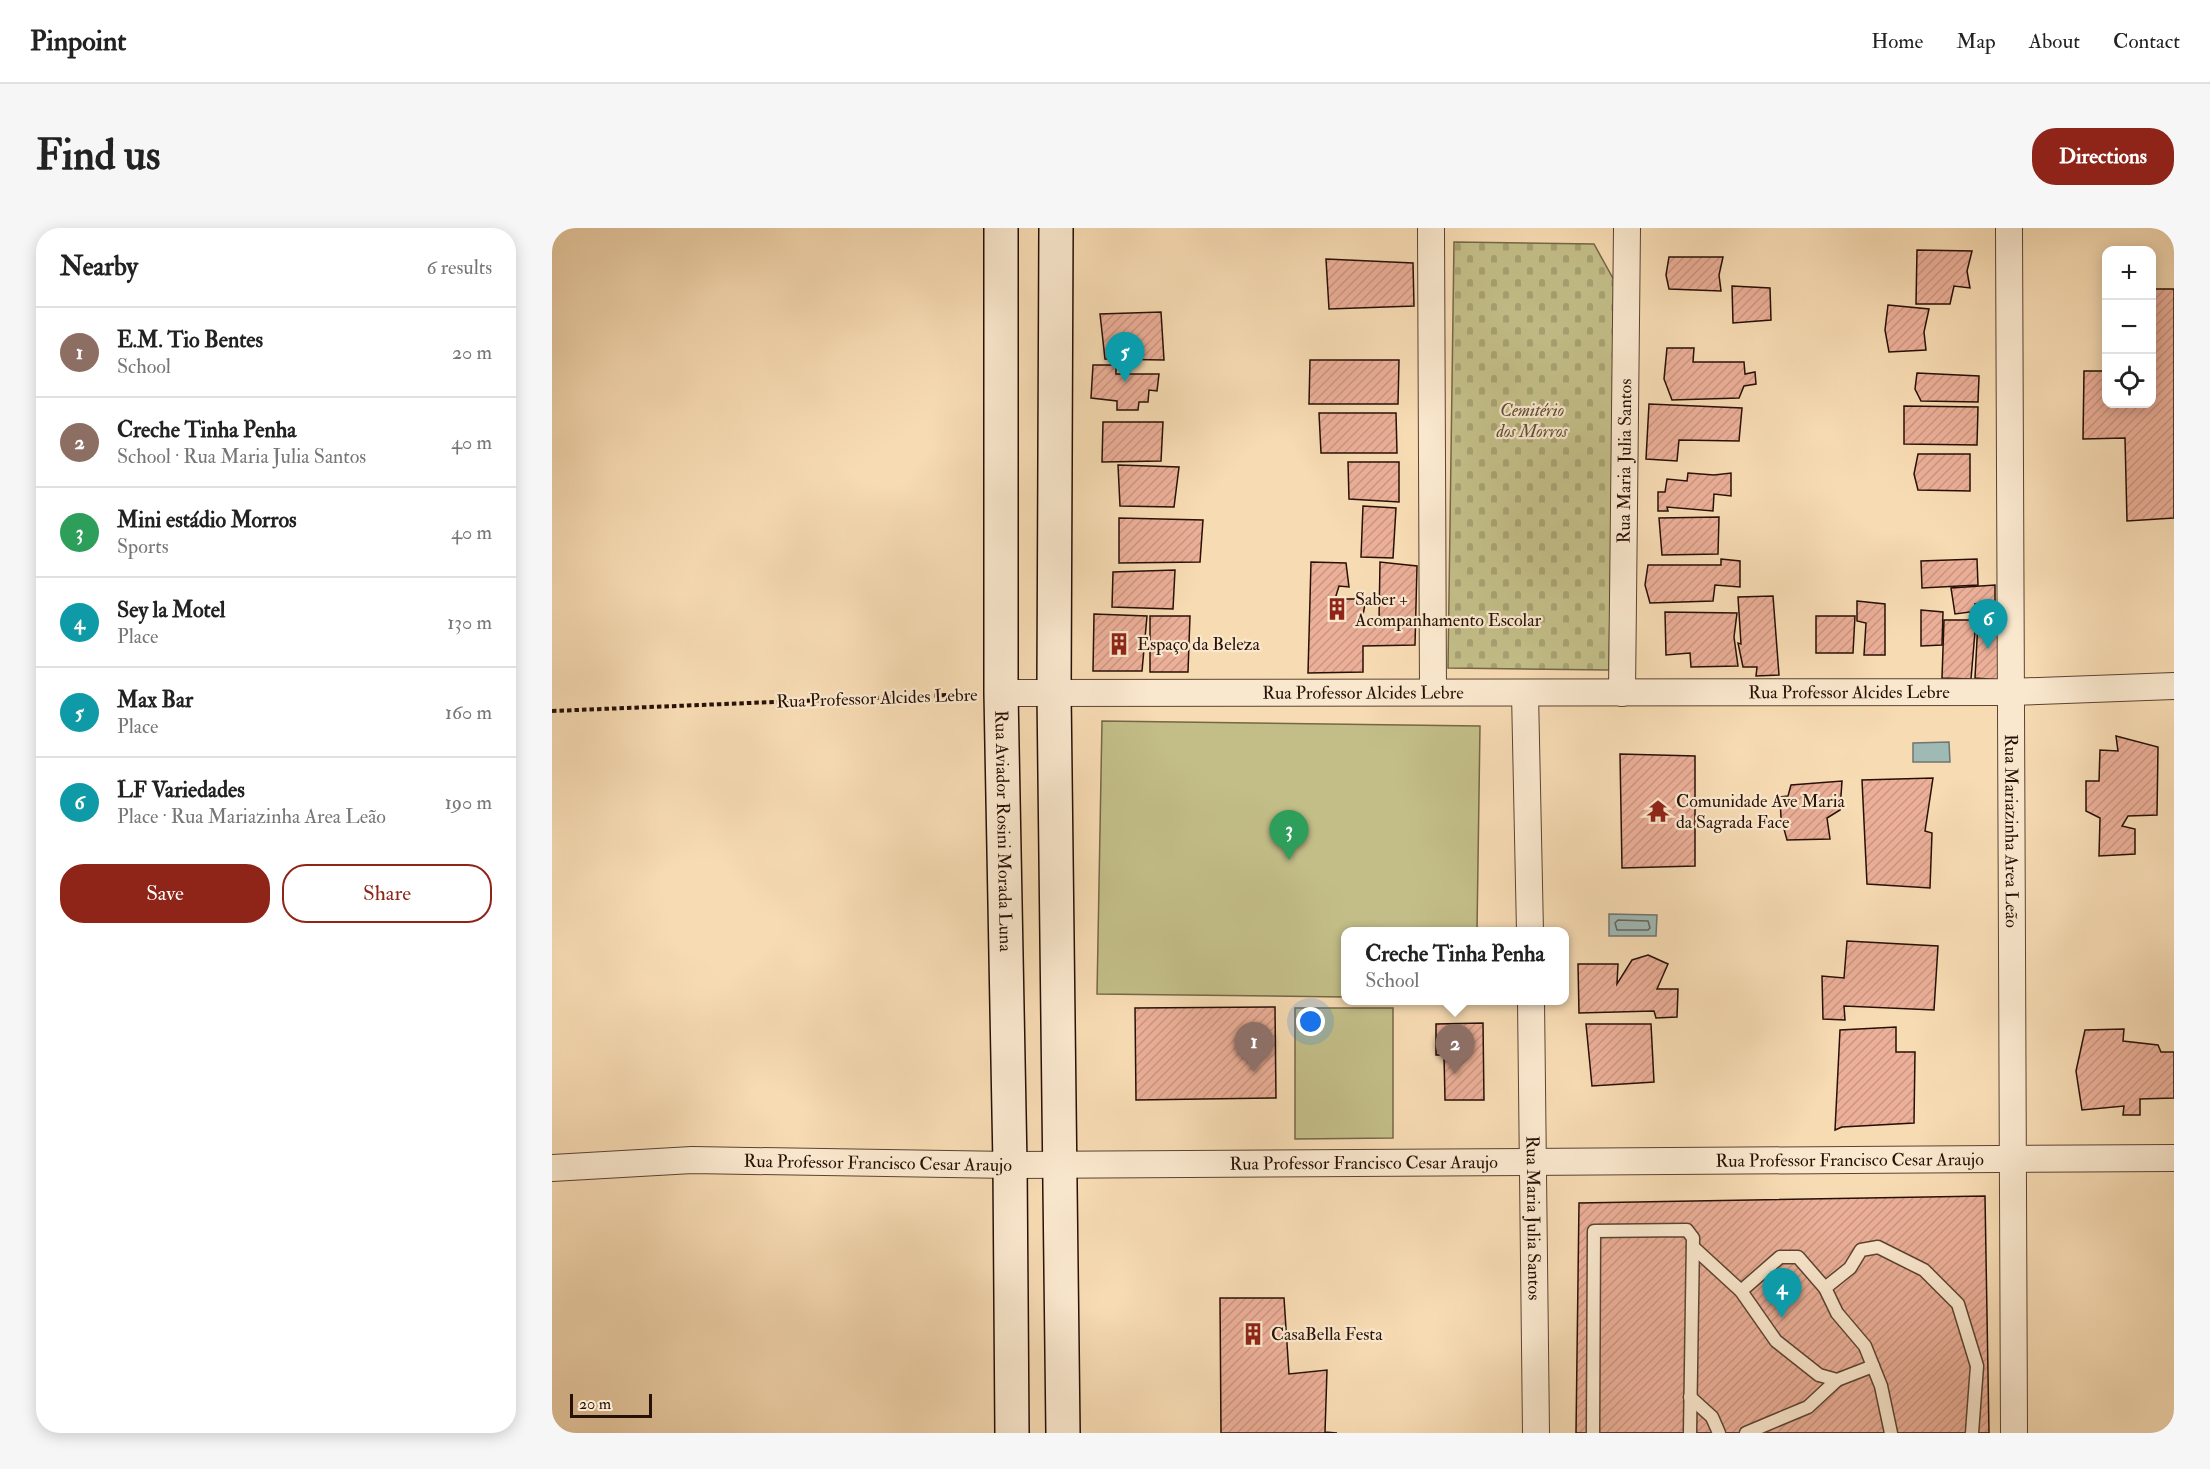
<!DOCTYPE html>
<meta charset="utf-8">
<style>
body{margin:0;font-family:"IM FELL Double Pica",serif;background:#f6f6f6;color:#222}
.controls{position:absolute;right:18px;top:18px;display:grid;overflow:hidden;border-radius:12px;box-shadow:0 3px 15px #0003}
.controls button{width:54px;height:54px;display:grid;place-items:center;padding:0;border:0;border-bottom:2px solid #e0e0e0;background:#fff;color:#222;font:30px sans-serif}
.scale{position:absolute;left:18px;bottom:15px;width:82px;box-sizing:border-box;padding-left:6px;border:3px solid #271006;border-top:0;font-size:16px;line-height:21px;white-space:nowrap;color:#271006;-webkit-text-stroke:4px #fae8ce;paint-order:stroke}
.you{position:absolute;left:759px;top:794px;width:21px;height:21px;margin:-15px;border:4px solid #fff;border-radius:50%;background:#1a73e8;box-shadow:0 0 0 9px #1a73e833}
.badge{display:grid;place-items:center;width:39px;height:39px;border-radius:50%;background:#8f2418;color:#fff;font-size:20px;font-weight:700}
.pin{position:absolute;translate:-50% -50px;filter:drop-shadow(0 2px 3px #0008)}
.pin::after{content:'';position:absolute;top:32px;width:21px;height:18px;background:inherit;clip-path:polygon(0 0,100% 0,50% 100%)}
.popup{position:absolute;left:789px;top:699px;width:228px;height:78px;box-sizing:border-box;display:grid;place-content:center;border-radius:12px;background:#fff;filter:drop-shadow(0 2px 4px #0005);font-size:20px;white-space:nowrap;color:#767676}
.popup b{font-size:22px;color:#222}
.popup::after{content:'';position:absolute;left:50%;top:100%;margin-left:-12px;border:12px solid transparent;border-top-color:#fff}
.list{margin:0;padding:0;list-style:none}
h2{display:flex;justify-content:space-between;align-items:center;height:78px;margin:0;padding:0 24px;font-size:26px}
h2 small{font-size:20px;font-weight:400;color:#767676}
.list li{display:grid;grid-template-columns:39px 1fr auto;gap:18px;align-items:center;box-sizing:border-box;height:90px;padding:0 24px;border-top:2px solid #e0e0e0}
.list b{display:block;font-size:22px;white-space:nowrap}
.list p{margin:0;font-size:20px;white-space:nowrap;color:#767676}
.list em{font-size:20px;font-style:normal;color:#767676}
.actions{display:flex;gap:12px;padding:18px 24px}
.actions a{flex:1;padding:14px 0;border:2px solid #8f2418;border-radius:24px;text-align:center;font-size:21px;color:#8f2418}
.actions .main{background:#8f2418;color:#fff}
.icon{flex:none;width:33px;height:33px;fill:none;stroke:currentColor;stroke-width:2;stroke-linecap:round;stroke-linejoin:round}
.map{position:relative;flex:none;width:1622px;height:1205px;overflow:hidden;border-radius:24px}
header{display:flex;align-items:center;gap:36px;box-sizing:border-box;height:84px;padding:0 30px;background:#fff;border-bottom:2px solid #e0e0e0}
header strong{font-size:28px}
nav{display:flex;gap:33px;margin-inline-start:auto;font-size:21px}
.intro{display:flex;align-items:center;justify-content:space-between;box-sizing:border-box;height:144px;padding:0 36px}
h1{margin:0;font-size:42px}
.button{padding:15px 27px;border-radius:24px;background:#8f2418;color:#fff;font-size:21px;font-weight:700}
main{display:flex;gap:36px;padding:0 36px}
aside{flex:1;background:#fff;border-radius:24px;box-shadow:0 3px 15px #0003}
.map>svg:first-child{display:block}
.cemetery{fill:url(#cemetery-stones);stroke:#756747;stroke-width:1.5}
.pitch{fill:#c3be88;stroke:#756747;stroke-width:1.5}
.water{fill:#9fb9b5;stroke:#6f756f;stroke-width:1.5}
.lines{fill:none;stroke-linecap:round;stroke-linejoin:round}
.shore{stroke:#63645e;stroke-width:1.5}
.building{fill:url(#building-hatch);stroke:#271006;stroke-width:1.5}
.lane-casing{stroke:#5b4331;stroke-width:15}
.street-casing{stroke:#5b4331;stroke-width:28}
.secondary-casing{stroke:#271006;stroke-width:36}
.path{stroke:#271006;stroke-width:4;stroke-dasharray:4.5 3;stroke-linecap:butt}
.lane{stroke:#fae8ce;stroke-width:12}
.street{stroke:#fae8ce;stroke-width:26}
.secondary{stroke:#fae8ce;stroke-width:33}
.labels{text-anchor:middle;stroke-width:4.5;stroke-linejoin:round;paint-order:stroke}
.park-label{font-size:18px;font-style:italic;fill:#5e4d34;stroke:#fae8ce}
.street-label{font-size:18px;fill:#271006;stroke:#fae8ce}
.poi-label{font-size:18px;fill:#271006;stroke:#fae8ce;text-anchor:start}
</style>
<header>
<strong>Pinpoint</strong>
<nav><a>Home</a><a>Map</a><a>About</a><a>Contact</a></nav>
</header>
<div class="intro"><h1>Find us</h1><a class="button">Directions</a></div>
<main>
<aside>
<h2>Nearby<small>6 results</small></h2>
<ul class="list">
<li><span class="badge" style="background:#8d6e63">1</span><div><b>E.M. Tio Bentes</b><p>School</p></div><em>20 m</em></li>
<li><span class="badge" style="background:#8d6e63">2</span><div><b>Creche Tinha Penha</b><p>School · Rua Maria Julia Santos</p></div><em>40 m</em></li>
<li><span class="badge" style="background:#2e9e5b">3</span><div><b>Mini estádio Morros</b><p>Sports</p></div><em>40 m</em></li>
<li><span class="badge" style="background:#0f9aa8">4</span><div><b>Sey la Motel</b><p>Place</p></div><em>130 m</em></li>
<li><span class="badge" style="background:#0f9aa8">5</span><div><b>Max Bar</b><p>Place</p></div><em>160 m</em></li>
<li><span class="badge" style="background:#0f9aa8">6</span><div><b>LF Variedades</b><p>Place · Rua Mariazinha Area Leão</p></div><em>190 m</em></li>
</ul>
<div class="actions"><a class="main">Save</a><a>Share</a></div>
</aside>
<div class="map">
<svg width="1622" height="1205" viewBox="0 0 1622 1205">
<defs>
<pattern id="cemetery-stones" width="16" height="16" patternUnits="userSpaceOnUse" patternTransform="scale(1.5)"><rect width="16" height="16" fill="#c3be88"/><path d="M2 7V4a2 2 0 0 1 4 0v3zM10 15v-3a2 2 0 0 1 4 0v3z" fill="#a8a274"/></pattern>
<pattern id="building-hatch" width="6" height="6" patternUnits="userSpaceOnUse" patternTransform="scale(1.5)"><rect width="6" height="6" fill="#ecaf98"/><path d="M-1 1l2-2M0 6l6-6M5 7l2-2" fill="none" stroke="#ca9682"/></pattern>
</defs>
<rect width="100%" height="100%" fill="#f7dbb3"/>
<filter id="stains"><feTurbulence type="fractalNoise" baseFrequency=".00333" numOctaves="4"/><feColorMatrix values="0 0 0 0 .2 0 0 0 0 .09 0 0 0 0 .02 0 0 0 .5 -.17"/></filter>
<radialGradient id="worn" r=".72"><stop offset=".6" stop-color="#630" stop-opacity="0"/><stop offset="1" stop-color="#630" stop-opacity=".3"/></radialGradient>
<polygon class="cemetery" points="902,14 1042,16 1063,54 1057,442 896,440"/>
<g class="pitch">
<polygon points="550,493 928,498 925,703 794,704 793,769 545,766"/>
<polygon points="743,780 841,780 841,910 743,911"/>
</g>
<g class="water">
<polygon points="1397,514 1398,534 1361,534 1361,515"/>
<polygon points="1057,686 1105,687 1104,708 1057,708"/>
</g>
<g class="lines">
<polygon class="shore" points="1066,692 1096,693 1098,700 1096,702 1065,702 1063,695"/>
</g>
<g class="building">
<polygon points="1365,22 1420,23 1415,43 1418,60 1402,58 1398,76 1364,76"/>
<polygon points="1117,29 1171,29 1167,47 1169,63 1117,61 1114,47"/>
<polygon points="774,31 861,35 862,78 777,81"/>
<polygon points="1180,58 1218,60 1219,92 1181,95"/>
<polygon points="1600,61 1622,61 1622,290 1575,293 1573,210 1531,211 1532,143 1554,143 1554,176 1600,176"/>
<polygon points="1336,77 1377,81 1372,104 1374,122 1337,124 1333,102"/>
<polygon points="609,84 612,132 553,131 548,86"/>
<polygon points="1115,120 1142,120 1141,134 1192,134 1193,146 1203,144 1204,156 1192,158 1187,170 1120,172 1112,151"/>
<polygon points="758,132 847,132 846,176 757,176"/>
<polygon points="541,137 564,137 564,146 607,146 605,163 597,162 596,174 587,174 586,182 565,182 565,173 539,170"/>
<polygon points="1365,145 1427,148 1426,174 1369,173 1363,161"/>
<polygon points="1097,176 1190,180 1187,213 1127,212 1125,233 1094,231"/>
<polygon points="1352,178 1426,179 1425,217 1352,216"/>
<polygon points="767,185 844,185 845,225 769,225"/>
<polygon points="551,194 611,194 609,233 550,234"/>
<polygon points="1366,226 1418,226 1418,263 1366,262 1362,246"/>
<polygon points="796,234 847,234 847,274 797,271"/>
<polygon points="566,237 627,239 622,279 568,278"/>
<polygon points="1136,245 1162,247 1179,245 1179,268 1162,266 1161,283 1115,279 1116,283 1106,283 1106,264 1113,264 1115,251 1135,253"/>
<polygon points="811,278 844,280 841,330 809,329"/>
<polygon points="1167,289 1166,326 1110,327 1107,290"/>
<polygon points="567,290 651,292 648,334 567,335"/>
<polygon points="1169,331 1188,333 1188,359 1163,357 1161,373 1098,375 1093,357 1096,337 1169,337"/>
<polygon points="1425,331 1426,357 1370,360 1369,333"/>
<polygon points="759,334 794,335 797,359 787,358 783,371 814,371 810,392 827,394 828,334 865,338 863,417 811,418 811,444 756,445"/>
<polygon points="623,342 621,381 560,379 561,344"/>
<polygon points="1443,357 1443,374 1423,376 1426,383 1403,386 1399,360"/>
<polygon points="1221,368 1227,447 1204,448 1205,439 1191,439 1186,415 1189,416 1186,369"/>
<polygon points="1305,373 1333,376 1333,427 1312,427 1314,395 1305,393"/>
<polygon points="1369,382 1391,384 1390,417 1369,418"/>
<polygon points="1113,384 1185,385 1182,409 1186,438 1139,439 1138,425 1114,427"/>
<polygon points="542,386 595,388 590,443 541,443"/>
<polygon points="598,388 638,388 636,444 598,444"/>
<polygon points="1264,388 1303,388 1301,425 1264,425"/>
<polygon points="1448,390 1448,452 1423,450 1426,393"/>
<polygon points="1392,392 1424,392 1419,451 1390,450"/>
<polygon points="1564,508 1606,519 1605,587 1576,588 1570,598 1583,601 1583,626 1547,628 1548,590 1534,583 1534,553 1547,553 1548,522 1566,523"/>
<polygon points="1068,526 1143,528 1143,638 1070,640"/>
<polygon points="1381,550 1373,603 1380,605 1378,660 1315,656 1310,552"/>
<polygon points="1290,553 1288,582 1275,590 1278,611 1235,612 1229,590 1228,569 1236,568 1239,557"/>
<polygon points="1295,713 1386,718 1382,782 1292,778 1293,792 1271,791 1270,748 1292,750"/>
<polygon points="1096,727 1116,736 1105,761 1126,761 1125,789 1104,790 1102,783 1027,785 1026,736 1066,736 1065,756 1080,732"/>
<polygon points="723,779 724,870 584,872 583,780"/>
<polygon points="931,795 932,872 893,872 892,827 884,827 884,796"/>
<polygon points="1034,796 1099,796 1102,854 1040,858"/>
<polygon points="1344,799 1344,824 1363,824 1362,895 1290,899 1283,902 1288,802"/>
<polygon points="1572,801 1571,813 1606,817 1609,824 1622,824 1622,870 1588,871 1588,887 1571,887 1572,878 1530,882 1524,843 1533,802"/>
<polygon points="1433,968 1437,1205 1024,1205 1027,975"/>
<polygon points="668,1070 732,1070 737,1146 775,1142 773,1204 785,1205 669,1205"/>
</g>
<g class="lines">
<g class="lane-casing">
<g id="lane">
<polyline points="1141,1019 1189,1063 1228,1029 1246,1029 1273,1060 1285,1085 1313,1118 1329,1158 1339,1205"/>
<polyline points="1273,1060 1298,1040 1309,1022 1326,1019 1372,1042 1406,1076 1425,1138 1420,1205"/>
<polyline points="1189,1063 1224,1113 1267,1147 1285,1152 1321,1138"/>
<polyline points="1138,1169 1160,1189 1167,1205"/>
<polyline points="1041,1205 1042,1003 1135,1002 1141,1010 1138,1205"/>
<polyline points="1194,1205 1256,1179 1285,1152"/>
</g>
</g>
<g class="street-casing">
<g id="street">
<polyline points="879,0 881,464"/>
<path id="s1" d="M1457 0 1462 1205"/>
<path id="s2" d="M449 465 1458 464 1622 458"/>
<polyline points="973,465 978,704"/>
<path id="s3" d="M1070 465 1075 0"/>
<path id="s4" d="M979 772 984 1205"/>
<path id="s5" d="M0 940 140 932 458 937 1622 930"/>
</g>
</g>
<g class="secondary-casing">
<g id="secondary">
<path id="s6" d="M449 0V465L458 937 460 1205"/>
<polyline points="504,0 502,464 511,1205"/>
</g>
</g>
<polyline class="path" points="0,483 419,466"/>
<use href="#lane" class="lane"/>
<use href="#street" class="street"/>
<use href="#secondary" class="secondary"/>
</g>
<defs>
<g id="building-bare" transform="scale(1.8)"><path d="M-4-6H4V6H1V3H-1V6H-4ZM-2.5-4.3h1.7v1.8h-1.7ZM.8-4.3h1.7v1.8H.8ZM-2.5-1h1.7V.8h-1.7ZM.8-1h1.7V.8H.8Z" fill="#8f2418" stroke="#fae8ce" stroke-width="2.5" paint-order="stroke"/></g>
<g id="temple-bare" transform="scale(1.8)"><path d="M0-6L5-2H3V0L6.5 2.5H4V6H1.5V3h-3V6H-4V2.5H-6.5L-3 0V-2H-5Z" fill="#8f2418" stroke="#fae8ce" stroke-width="2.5" paint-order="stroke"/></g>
</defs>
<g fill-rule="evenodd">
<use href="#building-bare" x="785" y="381"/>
<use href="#building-bare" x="567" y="416"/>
<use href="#temple-bare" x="1106" y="583"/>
<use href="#building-bare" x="701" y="1106"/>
</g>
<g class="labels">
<g class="park-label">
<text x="980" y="188">Cemitério<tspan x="980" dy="21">dos Morros</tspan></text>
</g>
<g class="street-label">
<text dy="6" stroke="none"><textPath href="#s3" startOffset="232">Rua Maria Julia Santos</textPath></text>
<text dy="6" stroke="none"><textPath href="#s2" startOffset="848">Rua Professor Alcides Lebre</textPath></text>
<text dy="6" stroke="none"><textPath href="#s2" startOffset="362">Rua Professor Alcides Lebre</textPath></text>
<text transform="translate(325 470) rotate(-2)" y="6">Rua Professor Alcides Lebre</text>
<text dy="6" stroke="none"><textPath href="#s6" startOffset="603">Rua Aviador Rosini Morada Luna</textPath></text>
<text dy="6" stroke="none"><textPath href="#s1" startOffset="603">Rua Mariazinha Area Leão</textPath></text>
<text dy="6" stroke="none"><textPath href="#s5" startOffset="1298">Rua Professor Francisco Cesar Araujo</textPath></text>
<text dy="6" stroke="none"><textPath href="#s5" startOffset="326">Rua Professor Francisco Cesar Araujo</textPath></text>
<text dy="6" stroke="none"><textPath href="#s5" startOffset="812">Rua Professor Francisco Cesar Araujo</textPath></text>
<text dy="6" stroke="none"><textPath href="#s4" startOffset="218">Rua Maria Julia Santos</textPath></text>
</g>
<g class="poi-label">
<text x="803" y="377">Saber +<tspan x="803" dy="21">Acompanhamento Escolar</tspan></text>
<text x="585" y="422">Espaço da Beleza</text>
<text x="1124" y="579">Comunidade Ave Maria<tspan x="1124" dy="21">da Sagrada Face</tspan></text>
<text x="719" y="1112">CasaBella Festa</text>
</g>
</g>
<rect width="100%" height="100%" filter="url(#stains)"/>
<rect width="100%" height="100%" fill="url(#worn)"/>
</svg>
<div class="controls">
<button>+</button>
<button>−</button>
<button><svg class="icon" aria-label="locate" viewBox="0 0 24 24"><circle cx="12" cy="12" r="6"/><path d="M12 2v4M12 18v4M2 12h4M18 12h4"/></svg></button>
</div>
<div class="scale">20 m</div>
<div class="you"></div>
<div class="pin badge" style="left:702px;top:844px;background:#8d6e63">1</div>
<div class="pin badge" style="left:903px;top:846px;background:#8d6e63">2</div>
<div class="popup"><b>Creche Tinha Penha</b>School</div>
<div class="pin badge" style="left:737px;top:632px;background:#2e9e5b">3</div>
<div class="pin badge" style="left:1230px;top:1090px;background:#0f9aa8">4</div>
<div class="pin badge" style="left:573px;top:154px;background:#0f9aa8">5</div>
<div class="pin badge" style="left:1436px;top:421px;background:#0f9aa8">6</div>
</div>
</main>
